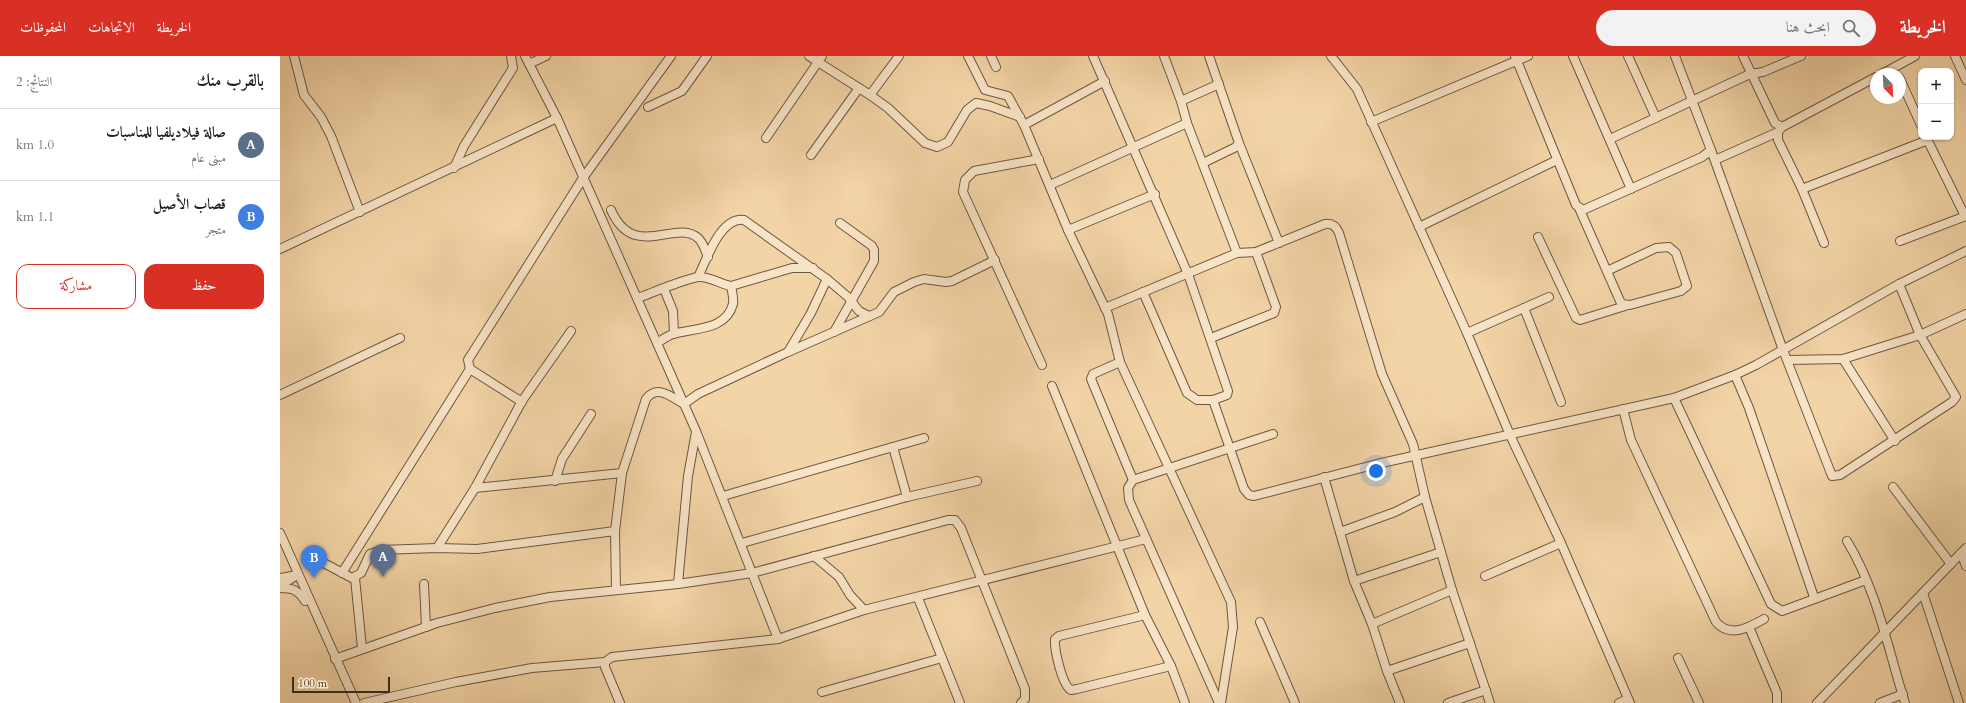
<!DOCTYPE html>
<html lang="ar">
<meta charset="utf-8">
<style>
body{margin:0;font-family:Cardo,Amiri,serif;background:#f2f2f2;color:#202124;direction:rtl}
.controls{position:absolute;right:12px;top:12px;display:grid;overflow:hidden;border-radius:8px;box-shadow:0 1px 3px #0004}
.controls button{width:36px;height:36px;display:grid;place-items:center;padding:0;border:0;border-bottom:1px solid #e0e0e0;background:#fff;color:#202124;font:20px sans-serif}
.compass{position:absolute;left:1590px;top:12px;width:36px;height:36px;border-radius:50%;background:#fff;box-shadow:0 1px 3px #0004;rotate:156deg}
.scale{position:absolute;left:12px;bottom:10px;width:98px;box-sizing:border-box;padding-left:4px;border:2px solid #412d20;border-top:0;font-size:11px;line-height:14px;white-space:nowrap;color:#412d20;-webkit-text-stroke:3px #f7e3c5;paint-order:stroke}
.you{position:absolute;left:1096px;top:415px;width:14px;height:14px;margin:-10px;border:3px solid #fff;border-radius:50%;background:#1a73e8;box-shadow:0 0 0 6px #1a73e833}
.badge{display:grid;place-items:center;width:26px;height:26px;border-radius:50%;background:#d93025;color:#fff;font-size:13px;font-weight:700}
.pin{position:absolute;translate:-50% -33px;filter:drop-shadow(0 1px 2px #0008)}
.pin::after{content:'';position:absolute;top:21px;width:14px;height:12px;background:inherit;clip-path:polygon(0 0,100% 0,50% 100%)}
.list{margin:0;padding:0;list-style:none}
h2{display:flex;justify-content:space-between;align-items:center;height:52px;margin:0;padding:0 16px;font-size:17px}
h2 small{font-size:13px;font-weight:400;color:#757577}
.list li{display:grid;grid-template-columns:26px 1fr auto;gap:12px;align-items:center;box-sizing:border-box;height:72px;padding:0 16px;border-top:1px solid #e0e0e0}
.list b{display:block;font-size:15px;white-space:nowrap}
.list p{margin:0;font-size:13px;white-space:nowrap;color:#757577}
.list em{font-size:13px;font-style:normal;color:#757577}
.actions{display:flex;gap:8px;padding:12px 16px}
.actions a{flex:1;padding:9px 0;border:1px solid #d93025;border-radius:12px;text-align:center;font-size:14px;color:#d93025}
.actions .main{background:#d93025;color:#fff}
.icon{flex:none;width:22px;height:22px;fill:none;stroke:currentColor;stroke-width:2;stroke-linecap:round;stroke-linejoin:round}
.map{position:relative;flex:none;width:1686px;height:647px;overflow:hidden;direction:ltr}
header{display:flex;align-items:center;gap:24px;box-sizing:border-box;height:56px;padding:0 20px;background:#d93025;color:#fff}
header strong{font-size:19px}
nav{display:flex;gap:22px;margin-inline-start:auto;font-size:14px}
.search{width:280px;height:36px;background:#f2f2f2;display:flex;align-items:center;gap:10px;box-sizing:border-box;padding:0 14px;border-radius:22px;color:#757577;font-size:15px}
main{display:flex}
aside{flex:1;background:#fff}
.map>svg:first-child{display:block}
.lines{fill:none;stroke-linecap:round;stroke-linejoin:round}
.minor-casing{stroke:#6e5742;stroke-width:10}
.minor{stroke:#f7e3c5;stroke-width:8}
</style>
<header>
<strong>الخريطة</strong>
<div class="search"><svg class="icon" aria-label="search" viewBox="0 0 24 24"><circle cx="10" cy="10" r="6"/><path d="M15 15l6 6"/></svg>ابحث هنا</div>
<nav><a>الخريطة</a><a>الاتجاهات</a><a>المحفوظات</a></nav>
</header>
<main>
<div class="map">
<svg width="1686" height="647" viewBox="0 0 1686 647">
<rect width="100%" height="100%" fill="#f3d4a6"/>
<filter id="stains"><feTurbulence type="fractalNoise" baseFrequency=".005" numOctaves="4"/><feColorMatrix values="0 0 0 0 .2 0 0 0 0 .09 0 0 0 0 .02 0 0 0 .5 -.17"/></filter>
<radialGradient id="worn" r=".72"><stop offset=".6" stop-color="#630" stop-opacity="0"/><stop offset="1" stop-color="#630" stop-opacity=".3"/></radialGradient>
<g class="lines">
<g class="minor-casing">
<g id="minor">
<polyline points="14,0 24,39 41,61 51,80 80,156"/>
<polyline points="245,0 277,62 416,375 498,583"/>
<polyline points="529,0 538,6 542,0"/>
<polyline points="688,0 705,34 728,40 744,69 788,174 828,258 840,306 951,546 953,571 941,647"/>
<polyline points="711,0 716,11"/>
<polyline points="813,0 908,218 948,335 947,339 933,344 964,433 969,439 974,440 1097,408 1394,342 1455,319 1476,309 1619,228 1686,195"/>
<polyline points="884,0 901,45 907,67 957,197"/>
<polyline points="1051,0 1077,33 1187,277 1230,379 1281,487 1350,647"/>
<polyline points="1235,0 1296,149 1303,154 1422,101 1431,94 1395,0"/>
<polyline points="1293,0 1351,133"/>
<polyline points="1348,0 1376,62"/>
<polyline points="1463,0 1495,67 1502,71 1596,21"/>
<polyline points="1675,0 1686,24"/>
<polyline points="249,8 266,0"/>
<polyline points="1602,18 1635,0"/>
<polyline points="1620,23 1641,69"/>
<polyline points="590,39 619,0"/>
<polyline points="901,45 939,28"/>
<polyline points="368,51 402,35 427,0"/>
<polyline points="1091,66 1248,0"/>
<polyline points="744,69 825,25"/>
<polyline points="1502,71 1498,76 1498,84 1522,133 1648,84"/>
<polyline points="1646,81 1685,160"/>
<polyline points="486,82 538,6 590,39 608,52 645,87 657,91 668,86 687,54 696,47 710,50 740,61"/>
<polyline points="1330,83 1470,18 1483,16 1521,0"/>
<polyline points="959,87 999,187"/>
<polyline points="1431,94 1503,294 1552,420 1560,419 1672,346 1676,341 1640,279 1619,228"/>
<polyline points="531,99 579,32"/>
<polyline points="759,103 694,115 685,124 683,136 762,309"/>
<polyline points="1435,104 1498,76"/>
<polyline points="923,107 956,91 959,87 929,0"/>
<polyline points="174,112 184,90 233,12 231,0"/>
<polyline points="770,129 907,67"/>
<polyline points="1522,133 1544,187"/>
<polyline points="1299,152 1340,245 1342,248 1350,249 1401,235 1407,230 1396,197 1389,191 1376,192 1327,215"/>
<path d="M331 154C354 206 396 162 418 182 423 186 425 194 428 201"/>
<polyline points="1139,171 1277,104"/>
<polyline points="788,174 875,138"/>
<polyline points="1258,181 1296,262 1300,264 1345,250"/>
<polyline points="1620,185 1686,160"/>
<polyline points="0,193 277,62"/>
<path d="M418 221C427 203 440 161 464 164L547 223 568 241 579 255 589 260"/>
<polyline points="384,233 393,255 394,278"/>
<polyline points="863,236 907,337 917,344 933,344"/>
<path d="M358 242C374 236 402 224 418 221 429 220 440 228 451 230L512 212H533"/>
<path d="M825 252 957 197 976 196 1045 168C1052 167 1056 170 1059 177L1102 318 1133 388 1145 441 1172 534 1210 647"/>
<polyline points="1244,252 1281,346"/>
<polyline points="554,276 594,205 594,194 592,190 560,167"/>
<polyline points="1187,277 1269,241"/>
<polyline points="931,282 994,257 996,251 976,196"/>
<path d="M377 287C382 284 387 280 393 278 413 272 446 275 453 248 454 243 452 235 451 230"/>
<polyline points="508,296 531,257 547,223"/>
<polyline points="1563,303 1615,385"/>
<polyline points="1508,304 1563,303 1640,279 1686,258"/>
<polyline points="840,306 813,318 811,323 853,424"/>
<polyline points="1455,319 1469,352 1534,541"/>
<polyline points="772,330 865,559 891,610 905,647"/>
<polyline points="0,339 120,282"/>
<polyline points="1394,342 1491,548 1502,555 1586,524"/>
<polyline points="242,346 190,313 188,304 303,122 391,0"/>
<path d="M1343 353 1351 384 1436 566C1450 582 1468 572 1484 563"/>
<polyline points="613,391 627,441"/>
<polyline points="1044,421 1074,525 1092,568 1107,615 1120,647"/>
<polyline points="275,425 282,403 311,358"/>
<polyline points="1613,431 1671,508"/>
<polyline points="195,432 342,417"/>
<polyline points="443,440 644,382"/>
<polyline points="1060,476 1115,456 1145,441"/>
<polyline points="0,477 76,647"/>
<path d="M1567 485C1597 534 1608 593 1625 647"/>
<polyline points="462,487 627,441 697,425"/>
<polyline points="157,492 195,432 242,345 291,275"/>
<polyline points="1681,497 1686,510"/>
<polyline points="534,500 559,521 570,539 584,554"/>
<polyline points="40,505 72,522 81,517 90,498 101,494 157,492 197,493 335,475"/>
<polyline points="62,517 190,313"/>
<polyline points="1205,520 1281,487"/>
<polyline points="0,522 17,519"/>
<polyline points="75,522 82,592"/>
<polyline points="1074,525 1161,496"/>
<polyline points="144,528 146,571"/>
<polyline points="398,528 408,420 416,376"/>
<polyline points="0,530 17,519"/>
<path d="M0 532C13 532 18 534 25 545"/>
<path d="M336 534 335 475 342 417 366 343C378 328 391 341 404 348L418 338 508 296 599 256 614 236 634 226 644 223 666 226 672 225 715 204"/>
<polyline points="1643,537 1679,647"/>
<polyline points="638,542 680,647"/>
<path d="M865 559 779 580 775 583C774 593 782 629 791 634L797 633 891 610"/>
<polyline points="980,566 1015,647"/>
<polyline points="1092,568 1172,534"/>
<polyline points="1469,571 1497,637 1497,647"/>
<polyline points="1398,602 1419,647"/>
<polyline points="55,603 157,567 215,552 270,541 398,528 472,517 668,464 675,464 681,472 745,633 745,643 741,647"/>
<polyline points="1107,615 1190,587"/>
<polyline points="542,636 662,602"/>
<polyline points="84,647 176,626 252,612 325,606"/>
<polyline points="340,647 325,611 325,606 332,601 498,583 584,554 866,483"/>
<polyline points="939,647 849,444 848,432 853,424 993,378"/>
<polyline points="1168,647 1206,634"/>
<polyline points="1339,647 1348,643"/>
<polyline points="1537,647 1686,492"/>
<polyline points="1600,647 1623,638"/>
</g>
</g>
<use href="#minor" class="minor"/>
</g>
<rect width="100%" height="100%" filter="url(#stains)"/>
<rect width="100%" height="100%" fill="url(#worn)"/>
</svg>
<div class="controls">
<button>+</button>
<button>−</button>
</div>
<svg class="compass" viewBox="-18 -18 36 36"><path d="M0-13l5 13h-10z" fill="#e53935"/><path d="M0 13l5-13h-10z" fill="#757577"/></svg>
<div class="scale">100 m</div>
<div class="you"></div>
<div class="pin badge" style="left:103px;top:521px;background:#5c6f8a">A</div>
<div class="pin badge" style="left:34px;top:522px;background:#3f7fe0">B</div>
</div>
<aside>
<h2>بالقرب منك<small>النتائج: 2</small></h2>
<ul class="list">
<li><span class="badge" style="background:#5c6f8a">A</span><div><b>صالة فيلاديلفيا للمناسبات</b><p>مبنى عام</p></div><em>1.0 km</em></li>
<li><span class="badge" style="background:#3f7fe0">B</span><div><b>قصاب الأصيل</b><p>متجر</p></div><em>1.1 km</em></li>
</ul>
<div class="actions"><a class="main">حفظ</a><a>مشاركة</a></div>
</aside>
</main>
